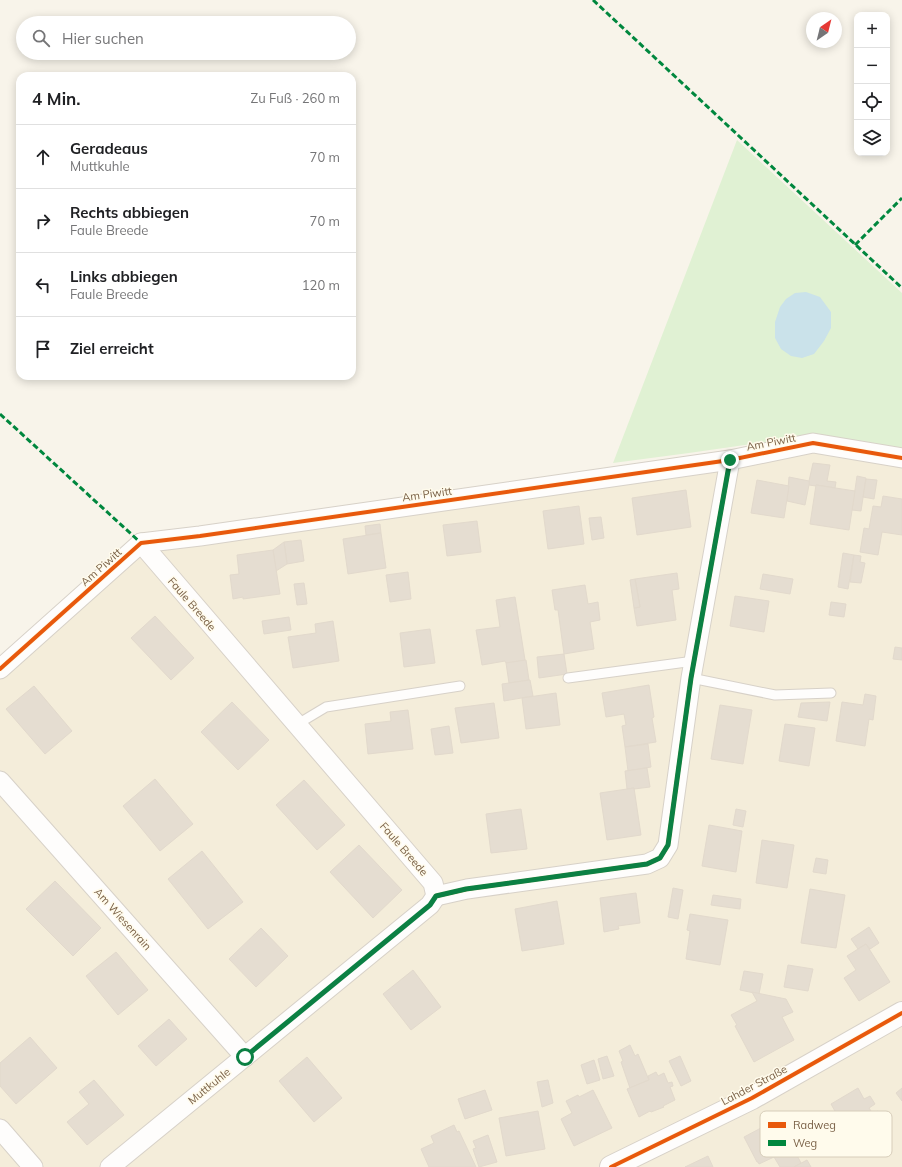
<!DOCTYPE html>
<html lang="de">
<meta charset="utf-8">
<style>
body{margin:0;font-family:Mulish,sans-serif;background:#f2f2f2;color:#202124}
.controls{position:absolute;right:12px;top:12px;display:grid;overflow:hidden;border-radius:8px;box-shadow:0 2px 10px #0003}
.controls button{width:36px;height:36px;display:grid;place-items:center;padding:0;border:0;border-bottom:1px solid #e0e0e0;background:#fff;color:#202124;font:20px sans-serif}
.compass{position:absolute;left:806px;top:12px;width:36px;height:36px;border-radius:50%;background:#fff;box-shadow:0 2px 10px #0003;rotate:35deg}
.stop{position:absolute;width:12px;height:12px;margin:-9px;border:3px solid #0b8043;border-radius:50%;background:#fff}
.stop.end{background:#0b8043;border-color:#fff;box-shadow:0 1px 4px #0008}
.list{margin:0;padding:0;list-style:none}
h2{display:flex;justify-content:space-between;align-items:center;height:52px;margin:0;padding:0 16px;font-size:17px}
h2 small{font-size:13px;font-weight:400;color:#757577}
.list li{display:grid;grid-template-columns:26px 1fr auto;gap:12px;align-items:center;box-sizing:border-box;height:64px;padding:0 16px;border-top:1px solid #e0e0e0}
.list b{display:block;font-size:15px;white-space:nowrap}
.list p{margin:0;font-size:13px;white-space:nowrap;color:#757577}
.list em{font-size:13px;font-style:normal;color:#757577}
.icon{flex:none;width:22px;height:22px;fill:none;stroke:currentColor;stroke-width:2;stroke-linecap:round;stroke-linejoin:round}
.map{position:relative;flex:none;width:902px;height:1167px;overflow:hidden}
.search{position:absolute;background:#fff;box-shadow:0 2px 10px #0003;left:16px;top:16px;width:340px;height:44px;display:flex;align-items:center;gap:10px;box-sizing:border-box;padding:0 14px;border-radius:22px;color:#757577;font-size:15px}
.panel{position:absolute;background:#fff;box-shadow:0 2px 10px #0003;left:16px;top:72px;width:340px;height:308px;border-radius:12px}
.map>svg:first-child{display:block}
.residential{fill:#f4edda}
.green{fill:#e0f1d3}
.water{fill:#cae2ea}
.building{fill:#e5ddd1;stroke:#e2d9cc}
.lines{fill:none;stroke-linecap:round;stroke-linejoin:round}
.service-casing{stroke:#d7d1c8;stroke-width:11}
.minor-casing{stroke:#d7d1c8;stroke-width:21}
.tertiary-casing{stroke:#d7d1c8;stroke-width:24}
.service{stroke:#fefdfc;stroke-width:9}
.minor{stroke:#fefdfc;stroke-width:19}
.tertiary{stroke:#fefdfc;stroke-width:22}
.quiet{stroke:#00873e;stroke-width:3;stroke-dasharray:6 3;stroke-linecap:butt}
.cycleway-casing{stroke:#fffbec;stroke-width:6}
.cycleway{stroke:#e8590c;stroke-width:4}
.route{stroke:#0b8043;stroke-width:5}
.labels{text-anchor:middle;stroke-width:3;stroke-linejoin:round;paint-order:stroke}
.street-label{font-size:11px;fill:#7a6147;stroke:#fffbec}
.key{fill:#fffbec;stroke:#d7cdba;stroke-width:1}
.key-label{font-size:11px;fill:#7a6147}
</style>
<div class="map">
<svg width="902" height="1167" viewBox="0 0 902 1167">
<rect width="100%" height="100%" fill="#f8f4ea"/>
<polygon class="residential" points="814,448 902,463 902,1167 0,1167 0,675 138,555 192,543"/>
<polygon class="green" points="737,140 902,293 902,450 815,435 689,453 613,463"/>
<polygon class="water" points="806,292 820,297 831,312 831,328 824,341 814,354 802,358 791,356 781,349 775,338 775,322 780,307 786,299 795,293"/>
<g class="building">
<polygon points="813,463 830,465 827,481 836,482 835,488 816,485 816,486 809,485 809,481"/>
<polygon points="857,476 866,478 861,511 852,510"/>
<polygon points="789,477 809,481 809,485 805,505 787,501"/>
<polygon points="866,479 877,480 874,499 863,497"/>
<polygon points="757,480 789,486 784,518 751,513"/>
<polygon points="816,485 855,491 849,530 810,524"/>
<polygon points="686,490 691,527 637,535 632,498"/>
<polygon points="883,496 902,499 902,535 882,532 878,555 860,552 864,528 869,529 873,506 881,507"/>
<polygon points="579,506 584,544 548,549 543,511"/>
<polygon points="601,517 604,538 592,540 589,518"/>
<polygon points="477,521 481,552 447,556 443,525"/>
<polygon points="380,524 381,533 366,535 365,526"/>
<polygon points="381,533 386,568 348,574 343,539"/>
<polygon points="301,540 304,561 287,564 284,542"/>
<polygon points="284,542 287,564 276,571 273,550"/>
<polygon points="273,550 280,594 243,599 243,597 233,599 230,575 239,574 237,555"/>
<polygon points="843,553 854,555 848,589 838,587"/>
<polygon points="854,555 861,556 860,562 865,563 861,583 850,582"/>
<polygon points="408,572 411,599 390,602 386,575"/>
<polygon points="677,573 679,589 672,590 676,620 637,626 634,608 640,607 635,579"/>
<polygon points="763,574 793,579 790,594 760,589"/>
<polygon points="635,579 640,607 634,608 630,580"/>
<polygon points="304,583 307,604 297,605 294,584"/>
<polygon points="585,585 588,604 598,602 600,620 590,622 594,649 564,654 558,610 555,610 552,590"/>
<polygon points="735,596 769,601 764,632 730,626"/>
<polygon points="515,597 525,660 506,663 505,661 482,665 476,630 500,627 496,600"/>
<polygon points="831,602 846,604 844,617 829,615"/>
<polygon points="155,616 194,658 171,680 131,638"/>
<polygon points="289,617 291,630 264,634 262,621"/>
<polygon points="333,621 339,661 293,668 288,637 316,633 315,624"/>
<polygon points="430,629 435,663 404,667 400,633"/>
<polygon points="895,647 902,648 902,660 893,659"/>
<polygon points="564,654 567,674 539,678 537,657"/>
<polygon points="526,660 529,680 509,683 506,663"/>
<polygon points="530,680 533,696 504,701 502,684"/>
<polygon points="649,685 654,717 652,718 656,742 625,747 622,726 626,725 624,714 606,717 602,693"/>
<polygon points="34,686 72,731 45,754 6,709"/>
<polygon points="556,693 560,725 526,729 522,698"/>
<polygon points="865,694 876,696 873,720 869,719 865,746 836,741 842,702 863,705"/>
<polygon points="232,702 269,740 238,770 201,732"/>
<polygon points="830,702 827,721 798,717 801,703"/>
<polygon points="494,703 499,738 461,743 455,708"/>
<polygon points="720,705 752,710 743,764 711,759"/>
<polygon points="408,710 413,749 368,754 365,724 391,721 390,712"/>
<polygon points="785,724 815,728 809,766 779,761"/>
<polygon points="449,726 453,753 435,755 431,729"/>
<polygon points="648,744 651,767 628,771 625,747"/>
<polygon points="647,768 650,787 634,789 634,788 627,789 625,771"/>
<polygon points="155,779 193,824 160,851 123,806"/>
<polygon points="304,780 345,825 317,850 276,805"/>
<polygon points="634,788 641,835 607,840 600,793"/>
<polygon points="521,809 527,849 491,853 486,814"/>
<polygon points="736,809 746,811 743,827 733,825"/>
<polygon points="709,825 742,831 736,872 702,866"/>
<polygon points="762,840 794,845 787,888 756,883"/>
<polygon points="359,845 402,890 373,918 330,872"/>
<polygon points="202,851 243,902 208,929 168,879"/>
<polygon points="816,858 828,860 826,874 813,872"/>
<polygon points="55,881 101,928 73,956 26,909"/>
<polygon points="673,888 683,890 678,919 668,917"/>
<polygon points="810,889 845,895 836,948 801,943"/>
<polygon points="636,893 640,923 618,926 619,929 604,932 600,898"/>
<polygon points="713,895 741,899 740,909 711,905"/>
<polygon points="557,901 564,944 522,951 515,909"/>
<polygon points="690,914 728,920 720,965 686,959 690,931 687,930"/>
<polygon points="869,927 879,943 870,949 866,944 858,949 851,939"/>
<polygon points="261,928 288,956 256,987 229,959"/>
<polygon points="866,944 890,982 859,1001 844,978 856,970 847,956"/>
<polygon points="116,952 148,990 118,1015 86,976"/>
<polygon points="788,965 813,969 808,991 784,987"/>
<polygon points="413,970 441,1007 411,1030 383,994"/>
<polygon points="744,971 763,974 759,994 740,990"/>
<polygon points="752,992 786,999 793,1012 782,1017 794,1040 754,1062 735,1026 737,1025 731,1015 757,1001"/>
<polygon points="169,1019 187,1039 156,1066 138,1046"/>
<polygon points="30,1037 57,1068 16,1104 0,1086 0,1063"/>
<polygon points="630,1045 635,1056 638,1054 649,1080 630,1088 621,1062 623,1061 619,1051"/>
<polygon points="607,1056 614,1076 603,1079 598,1059"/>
<polygon points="680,1056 691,1081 681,1086 669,1061"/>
<polygon points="307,1057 342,1098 314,1122 279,1081"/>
<polygon points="594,1060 600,1080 587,1084 581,1065"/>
<polygon points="656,1072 658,1076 664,1073 668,1083 672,1082 673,1086 670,1087 675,1100 663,1106 664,1107 651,1112 650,1111 639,1117 627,1089 649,1080 648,1076"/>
<polygon points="94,1080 124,1115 87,1145 67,1122 89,1104 79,1092"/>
<polygon points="548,1080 553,1103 542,1107 537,1082"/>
<polygon points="858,1088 864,1099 870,1096 875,1104 869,1108 873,1114 878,1111 891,1133 874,1143 862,1122 846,1131 831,1104"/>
<polygon points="902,1088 902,1101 896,1093"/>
<polygon points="485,1090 492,1110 465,1119 458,1099"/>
<polygon points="593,1090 612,1128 574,1146 561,1119 572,1113 566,1101 578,1095 579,1097"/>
<polygon points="538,1111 545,1149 506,1156 499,1118"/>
<polygon points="778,1119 801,1163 794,1167 780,1167 774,1157 759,1164 758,1162 757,1162 744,1137"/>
<polygon points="454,1125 457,1132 459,1131 476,1167 429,1167 421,1149 434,1143 431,1136"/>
<polygon points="488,1135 497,1162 479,1167 473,1149 476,1148 473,1141"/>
<polygon points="708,1156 713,1167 685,1167"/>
<polygon points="807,1160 811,1167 794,1167"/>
</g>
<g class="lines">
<g class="service-casing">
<g id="service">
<polyline points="568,678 694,661"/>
<polyline points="691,678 775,695 831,693"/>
<polyline points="296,725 326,707 460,686"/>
</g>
</g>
<g class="minor-casing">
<g id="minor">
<polyline points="141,543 433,883 436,896"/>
<polyline points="0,669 141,543 200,536 730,460 813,443 902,458"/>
<polyline points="0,781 245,1057"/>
<polyline points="436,896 467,889 647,864 660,858 668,845 691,678 730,460"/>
<polyline points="0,1129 33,1167"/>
<polyline points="110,1167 430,905 436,896"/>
</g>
</g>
<g class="tertiary-casing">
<polyline id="tertiary" points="611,1167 752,1098 902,1013"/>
</g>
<use href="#service" class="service"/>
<use href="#minor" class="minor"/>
<use href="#tertiary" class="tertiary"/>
<g class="quiet">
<polyline points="593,0 902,288"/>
<polyline points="855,245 902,198"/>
<polyline points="0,414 141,543"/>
</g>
<g class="cycleway-casing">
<g id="cycleway">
<polyline points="0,669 141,543 200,536 730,460 813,443 902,458"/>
<polyline points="436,896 467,889 647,864 660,858 668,845 691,678 730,460"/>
<polyline points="611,1167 752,1098 902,1013"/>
</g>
</g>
<use href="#cycleway" class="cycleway"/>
</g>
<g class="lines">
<polyline class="route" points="245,1057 430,905 436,896 466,889 647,864 660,858 668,845 691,678 730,460"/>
</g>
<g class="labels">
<g class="street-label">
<text transform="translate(771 442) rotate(-11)" y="4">Am Piwitt</text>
<text transform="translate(427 494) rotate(-8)" y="4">Am Piwitt</text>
<text transform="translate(101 567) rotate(-42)" y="4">Am Piwitt</text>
<text transform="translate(192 604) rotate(49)" y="4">Faule Breede</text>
<text transform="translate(404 849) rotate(49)" y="4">Faule Breede</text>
<text transform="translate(123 919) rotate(48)" y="4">Am Wiesenrain</text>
<text transform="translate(754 1085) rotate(-28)" y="4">Lahder Straße</text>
<text transform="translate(209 1086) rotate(-39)" y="4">Muttkuhle</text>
</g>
</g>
<rect x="760" y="1111" width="132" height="46" rx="6" class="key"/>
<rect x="768" y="1122" width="18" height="6" fill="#e8590c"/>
<rect x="768" y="1140" width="18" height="6" fill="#00873e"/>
<g class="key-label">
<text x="793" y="1129">Radweg</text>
<text x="793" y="1147">Weg</text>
</g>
</svg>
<div class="controls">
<button>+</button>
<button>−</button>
<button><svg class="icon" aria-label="locate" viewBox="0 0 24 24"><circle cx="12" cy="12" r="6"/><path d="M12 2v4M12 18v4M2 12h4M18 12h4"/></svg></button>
<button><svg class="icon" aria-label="layers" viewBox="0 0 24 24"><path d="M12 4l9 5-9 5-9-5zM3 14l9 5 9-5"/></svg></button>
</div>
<svg class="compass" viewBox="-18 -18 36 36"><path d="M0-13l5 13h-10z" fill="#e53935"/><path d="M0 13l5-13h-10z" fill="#757577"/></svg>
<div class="stop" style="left:245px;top:1057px"></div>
<div class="stop end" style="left:730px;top:460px"></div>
<div class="search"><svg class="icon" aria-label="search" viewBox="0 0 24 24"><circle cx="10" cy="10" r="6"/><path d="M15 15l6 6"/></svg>Hier suchen</div>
<section class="panel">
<h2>4 Min.<small>Zu Fuß · 260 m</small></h2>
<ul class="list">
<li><svg class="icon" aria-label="ahead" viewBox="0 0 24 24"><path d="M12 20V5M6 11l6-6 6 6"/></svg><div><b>Geradeaus</b><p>Muttkuhle</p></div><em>70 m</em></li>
<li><svg class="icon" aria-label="right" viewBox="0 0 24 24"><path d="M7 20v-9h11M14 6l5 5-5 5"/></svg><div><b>Rechts abbiegen</b><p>Faule Breede</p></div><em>70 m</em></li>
<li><svg class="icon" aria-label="left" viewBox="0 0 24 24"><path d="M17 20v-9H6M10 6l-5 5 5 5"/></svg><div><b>Links abbiegen</b><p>Faule Breede</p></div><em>120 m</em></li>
<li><svg class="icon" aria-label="arrive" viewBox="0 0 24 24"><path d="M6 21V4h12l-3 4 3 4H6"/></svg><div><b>Ziel erreicht</b></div></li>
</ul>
</section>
</div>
